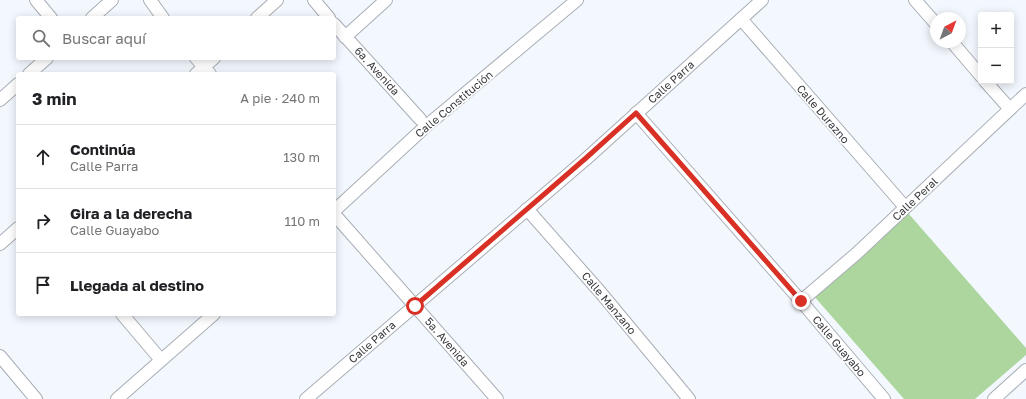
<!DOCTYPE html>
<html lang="es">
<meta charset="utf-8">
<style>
body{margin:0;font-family:"Golos Text",sans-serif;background:#f2f2f2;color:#202124}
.controls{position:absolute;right:12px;top:12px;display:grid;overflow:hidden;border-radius:4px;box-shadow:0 2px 10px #0003}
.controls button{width:36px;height:36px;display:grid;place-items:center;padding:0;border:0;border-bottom:1px solid #e0e0e0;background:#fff;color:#202124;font:20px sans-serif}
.compass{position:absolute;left:930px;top:12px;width:36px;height:36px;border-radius:50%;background:#fff;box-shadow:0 2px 10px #0003;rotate:41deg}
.stop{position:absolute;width:12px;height:12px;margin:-9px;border:3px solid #d93025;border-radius:50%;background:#fff}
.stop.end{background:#d93025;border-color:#fff;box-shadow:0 1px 4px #0008}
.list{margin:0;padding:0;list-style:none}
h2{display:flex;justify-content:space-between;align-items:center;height:52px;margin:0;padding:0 16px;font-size:17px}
h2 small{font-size:13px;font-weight:400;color:#757577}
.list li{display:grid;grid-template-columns:26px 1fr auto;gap:12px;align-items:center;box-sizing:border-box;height:64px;padding:0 16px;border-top:1px solid #e0e0e0}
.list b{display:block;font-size:15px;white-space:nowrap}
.list p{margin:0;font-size:13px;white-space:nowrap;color:#757577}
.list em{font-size:13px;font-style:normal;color:#757577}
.icon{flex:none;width:22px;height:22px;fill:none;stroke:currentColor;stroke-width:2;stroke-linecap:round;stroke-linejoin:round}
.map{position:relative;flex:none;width:1026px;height:399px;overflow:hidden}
.search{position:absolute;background:#fff;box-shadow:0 2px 10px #0003;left:16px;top:16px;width:320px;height:44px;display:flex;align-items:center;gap:10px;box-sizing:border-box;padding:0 14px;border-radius:4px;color:#757577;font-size:15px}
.panel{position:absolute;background:#fff;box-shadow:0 2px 10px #0003;left:16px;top:72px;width:320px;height:244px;border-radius:4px}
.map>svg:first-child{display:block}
.green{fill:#add69e}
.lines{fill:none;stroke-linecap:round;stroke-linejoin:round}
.minor-casing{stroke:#a9aeb6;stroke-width:14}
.minor{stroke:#fff;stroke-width:12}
.route{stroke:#d93025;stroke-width:5}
.labels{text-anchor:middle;stroke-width:3.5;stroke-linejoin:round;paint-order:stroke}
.street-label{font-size:11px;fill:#37393d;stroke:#fff}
</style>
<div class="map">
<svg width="1026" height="399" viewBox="0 0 1026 399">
<rect width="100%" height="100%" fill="#f3f8fe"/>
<polygon class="green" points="908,213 1026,348 1026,355 975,399 904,399 813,295"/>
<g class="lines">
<g class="minor-casing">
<g id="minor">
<polyline points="36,0 51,18"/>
<polyline points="150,0 163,18"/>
<polyline points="314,0 329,18"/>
<polyline points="915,0 936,24"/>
<polyline points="92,18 112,0"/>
<polyline points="257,18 277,0"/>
<polyline points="742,20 905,207"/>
<polyline points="334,24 420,119"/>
<polyline points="345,37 386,0"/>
<polyline points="952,42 981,76"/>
<polyline points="196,58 210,74"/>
<polyline points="29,74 47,58"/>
<polyline points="196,74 214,58"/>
<polyline points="985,81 1010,109"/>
<polyline points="0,100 18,84"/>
<polyline points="636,113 801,301 884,399"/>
<polyline points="527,209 601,293 689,399"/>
<polyline points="334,211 425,127 577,0"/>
<polyline points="334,214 497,399"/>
<polyline points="0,244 18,228"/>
<polyline points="801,301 856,254 1026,94"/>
<polyline points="122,314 161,360"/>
<polyline points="0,356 36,399"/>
<polyline points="117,399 214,314"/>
<polyline points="306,399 586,159 762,0"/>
<polyline points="994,399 1026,370"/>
</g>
</g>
<use href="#minor" class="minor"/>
</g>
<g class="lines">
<polyline class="route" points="415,306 586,158 636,113 801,301"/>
</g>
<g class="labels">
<g class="street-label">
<text transform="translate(377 71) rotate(48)" y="4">6a. Avenida</text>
<text transform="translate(671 82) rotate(-42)" y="4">Calle Parra</text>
<text transform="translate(454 104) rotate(-40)" y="4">Calle Constitución</text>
<text transform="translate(823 114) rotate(49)" y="4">Calle Durazno</text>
<text transform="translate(915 199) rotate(-43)" y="4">Calle Peral</text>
<text transform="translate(609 303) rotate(50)" y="4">Calle Manzano</text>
<text transform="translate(372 342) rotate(-41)" y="4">Calle Parra</text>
<text transform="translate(447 342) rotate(49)" y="4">5a. Avenida</text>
<text transform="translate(839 346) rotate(50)" y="4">Calle Guayabo</text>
</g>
</g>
</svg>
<div class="controls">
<button>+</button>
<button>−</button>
</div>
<svg class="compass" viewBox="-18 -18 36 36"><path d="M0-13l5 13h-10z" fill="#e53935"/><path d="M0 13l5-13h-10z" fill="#757577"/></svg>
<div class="stop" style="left:415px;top:306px"></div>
<div class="stop end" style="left:801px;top:301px"></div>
<div class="search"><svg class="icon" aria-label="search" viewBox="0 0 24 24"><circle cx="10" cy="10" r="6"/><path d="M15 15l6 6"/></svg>Buscar aquí</div>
<section class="panel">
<h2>3 min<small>A pie · 240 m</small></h2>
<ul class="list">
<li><svg class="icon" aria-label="ahead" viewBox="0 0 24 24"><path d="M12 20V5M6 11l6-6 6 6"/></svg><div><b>Continúa</b><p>Calle Parra</p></div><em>130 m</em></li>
<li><svg class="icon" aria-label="right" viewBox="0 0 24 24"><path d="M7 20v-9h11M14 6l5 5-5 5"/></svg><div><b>Gira a la derecha</b><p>Calle Guayabo</p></div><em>110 m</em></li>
<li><svg class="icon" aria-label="arrive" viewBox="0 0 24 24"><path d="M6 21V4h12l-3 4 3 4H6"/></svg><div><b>Llegada al destino</b></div></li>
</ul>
</section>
</div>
